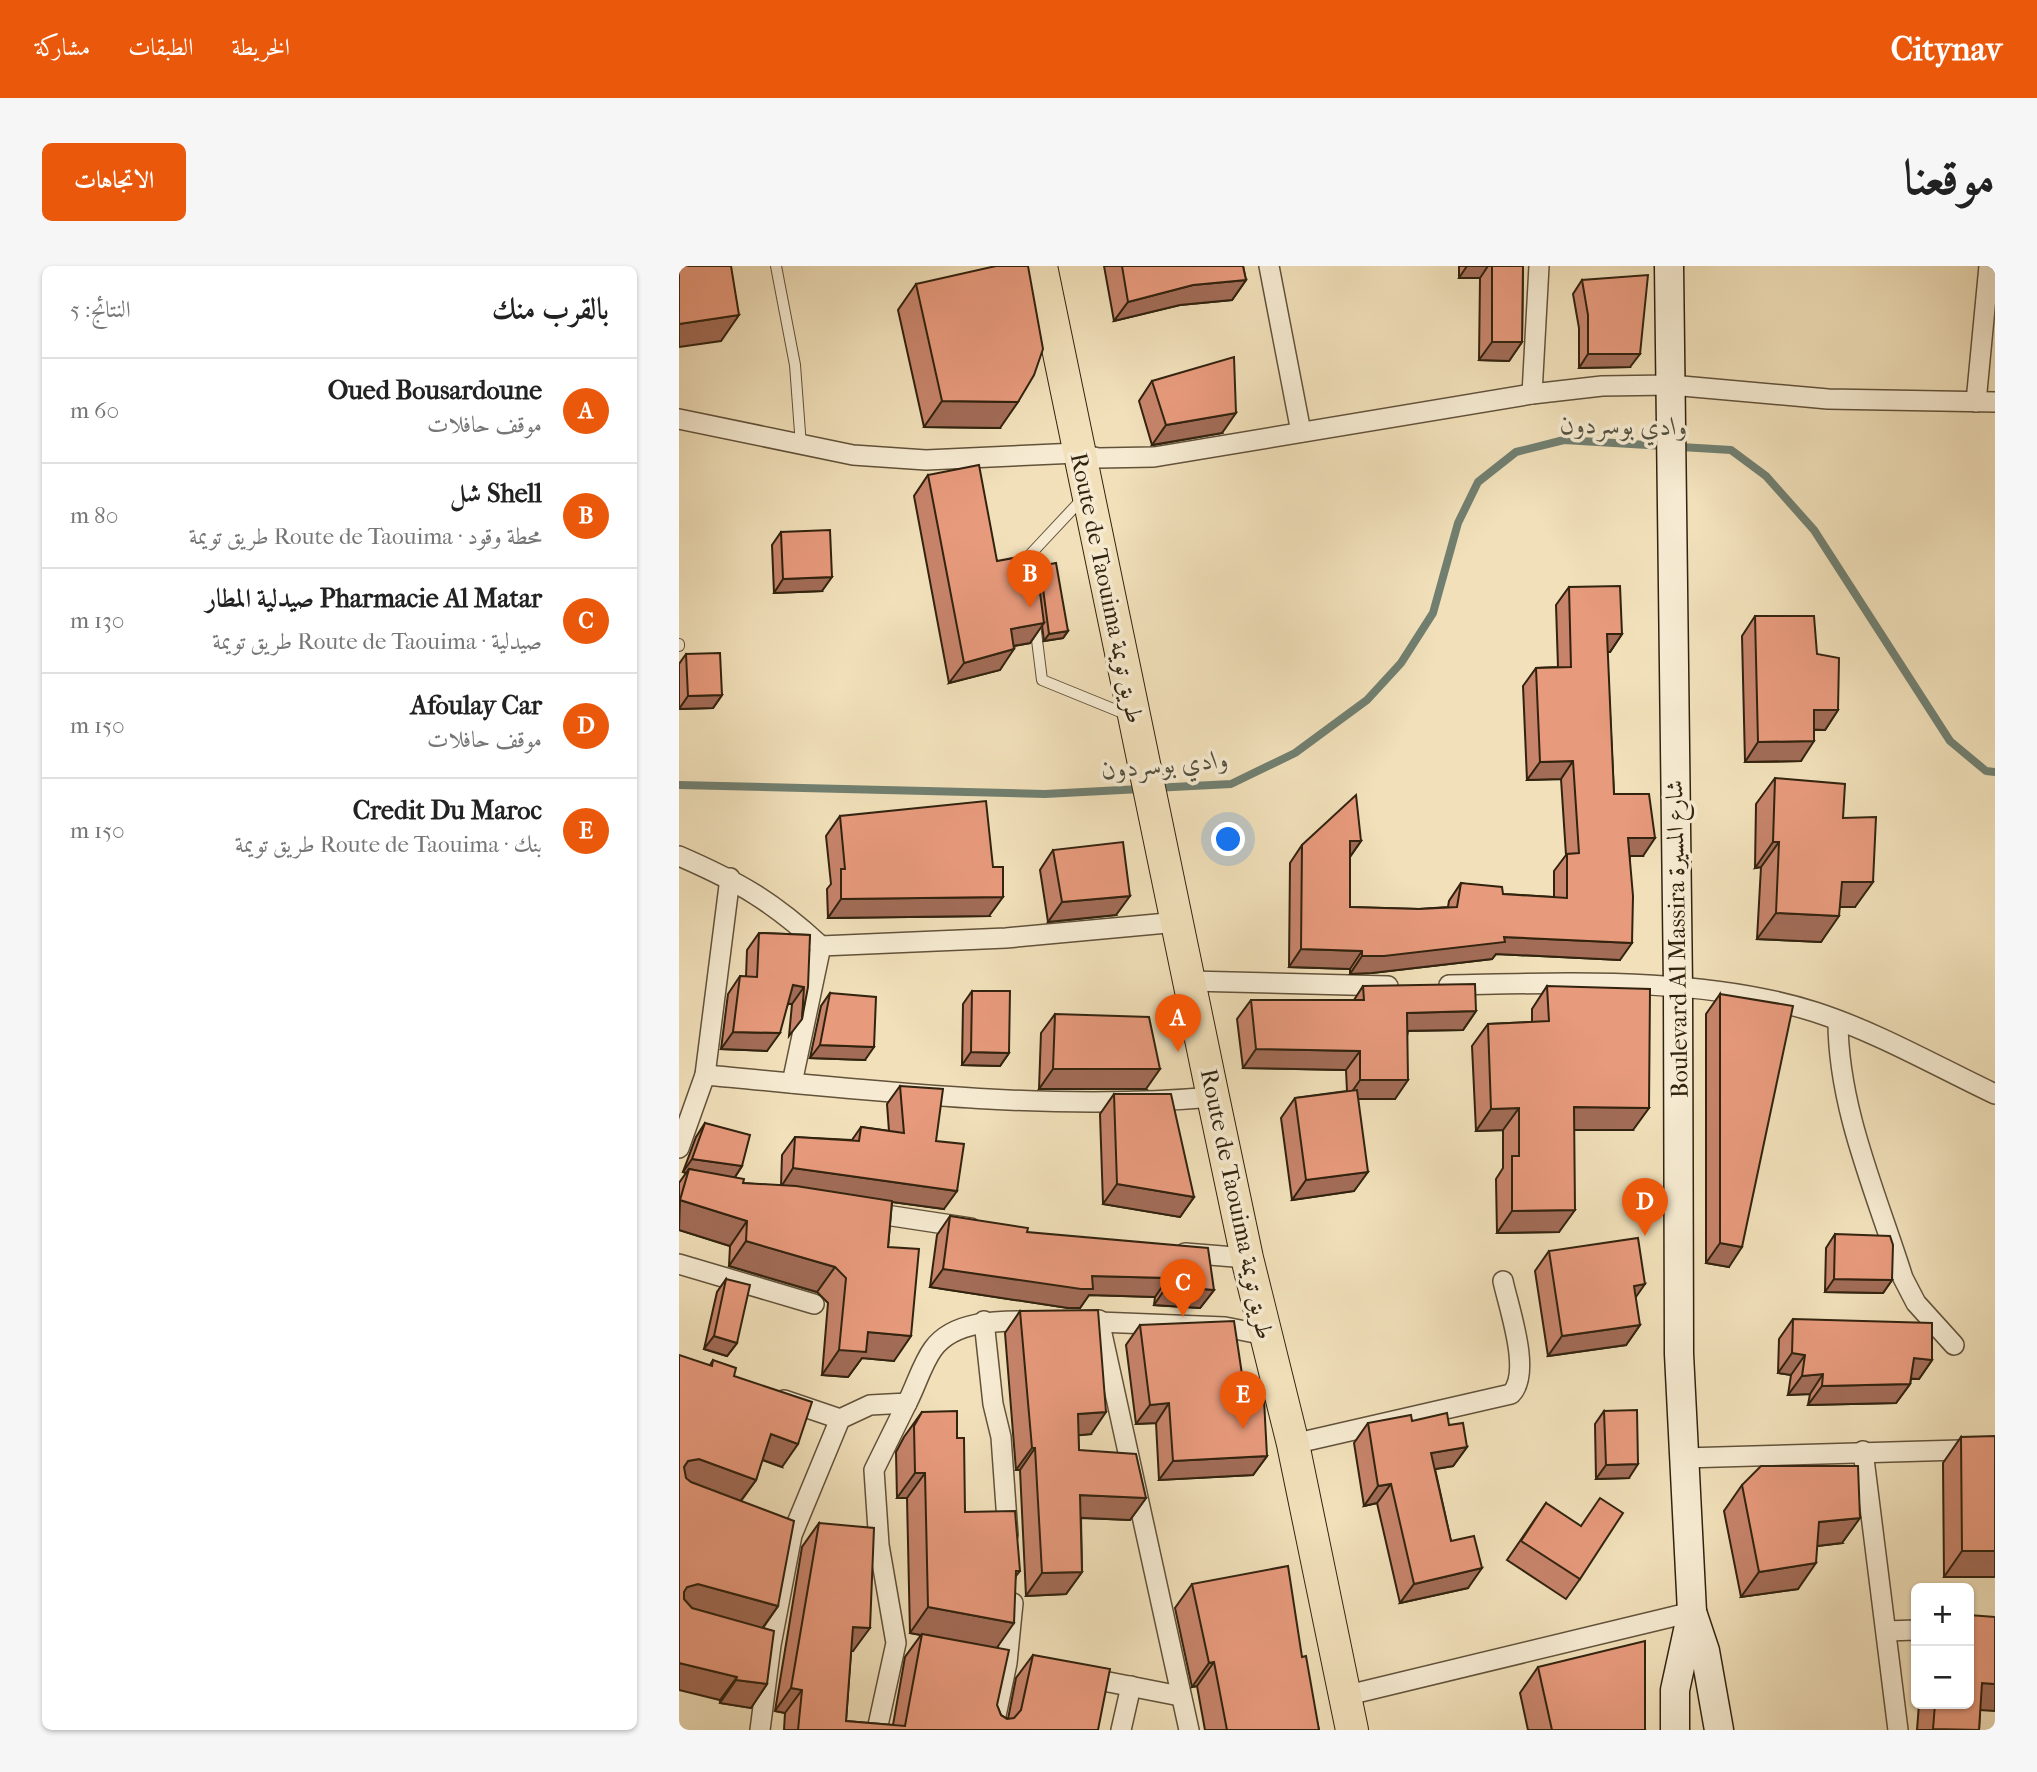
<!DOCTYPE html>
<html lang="ar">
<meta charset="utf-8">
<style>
body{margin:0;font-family:"IM FELL French Canon",Amiri,serif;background:#f6f6f6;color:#222;direction:rtl}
.controls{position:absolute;right:21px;bottom:21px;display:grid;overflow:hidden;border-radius:10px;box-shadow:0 2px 5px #0004}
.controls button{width:63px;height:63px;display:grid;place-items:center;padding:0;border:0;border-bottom:2px solid #e0e0e0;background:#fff;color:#222;font:35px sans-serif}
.you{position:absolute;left:550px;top:574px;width:24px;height:24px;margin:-18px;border:5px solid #fff;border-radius:50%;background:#1a73e8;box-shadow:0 0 0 10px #1a73e833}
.badge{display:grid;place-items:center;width:46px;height:46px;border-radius:50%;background:#ea580c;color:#fff;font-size:23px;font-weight:700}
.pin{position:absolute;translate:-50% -58px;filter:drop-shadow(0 2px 4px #0008)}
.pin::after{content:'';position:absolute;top:37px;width:24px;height:21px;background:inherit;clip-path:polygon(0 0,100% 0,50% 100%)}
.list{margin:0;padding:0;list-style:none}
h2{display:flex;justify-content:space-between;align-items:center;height:91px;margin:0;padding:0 28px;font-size:30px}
h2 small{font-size:23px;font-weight:400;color:#767676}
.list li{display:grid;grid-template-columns:46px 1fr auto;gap:21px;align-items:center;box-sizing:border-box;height:105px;padding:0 28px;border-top:2px solid #e0e0e0}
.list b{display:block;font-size:26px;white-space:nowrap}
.list p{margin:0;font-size:23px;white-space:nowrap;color:#767676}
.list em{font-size:23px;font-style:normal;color:#767676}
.map{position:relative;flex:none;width:1316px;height:1464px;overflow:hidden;direction:ltr;border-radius:10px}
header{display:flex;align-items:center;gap:42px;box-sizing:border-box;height:98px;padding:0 35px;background:#ea580c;color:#fff}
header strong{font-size:33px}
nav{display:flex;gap:38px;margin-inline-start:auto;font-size:24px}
.intro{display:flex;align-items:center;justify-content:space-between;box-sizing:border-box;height:168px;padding:0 42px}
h1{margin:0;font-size:49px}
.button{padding:18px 32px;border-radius:10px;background:#ea580c;color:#fff;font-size:24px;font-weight:700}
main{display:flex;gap:42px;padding:0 42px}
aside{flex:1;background:#fff;border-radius:10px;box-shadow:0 2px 5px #0004}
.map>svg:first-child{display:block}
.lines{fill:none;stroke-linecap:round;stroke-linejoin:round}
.stream{stroke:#717f70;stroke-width:8}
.lane-casing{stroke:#62523a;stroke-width:12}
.street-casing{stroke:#62523a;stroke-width:22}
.secondary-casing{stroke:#32230f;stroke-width:31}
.primary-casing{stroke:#32230f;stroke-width:34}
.lane{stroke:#f6ebd2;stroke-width:10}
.street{stroke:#f6ebd2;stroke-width:19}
.secondary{stroke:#f6ebd2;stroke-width:28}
.primary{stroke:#f1e0ba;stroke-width:32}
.wall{fill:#c7846b;stroke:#32230f;stroke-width:2}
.shaded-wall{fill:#a26c57;stroke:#32230f;stroke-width:2}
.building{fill:#e79a7c;stroke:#32230f;stroke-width:2}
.labels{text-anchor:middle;stroke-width:7;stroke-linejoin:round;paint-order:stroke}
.street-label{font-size:24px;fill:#32230f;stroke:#f6ebd2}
.water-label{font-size:26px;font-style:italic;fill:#52513f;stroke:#f6ebd2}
</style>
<header>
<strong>Citynav</strong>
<nav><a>الخريطة</a><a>الطبقات</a><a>مشاركة</a></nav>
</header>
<div class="intro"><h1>موقعنا</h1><a class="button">الاتجاهات</a></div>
<main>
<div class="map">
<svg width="1316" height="1464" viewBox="0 0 1316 1464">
<rect width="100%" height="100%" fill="#f1e0ba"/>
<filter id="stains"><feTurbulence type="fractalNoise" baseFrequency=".00286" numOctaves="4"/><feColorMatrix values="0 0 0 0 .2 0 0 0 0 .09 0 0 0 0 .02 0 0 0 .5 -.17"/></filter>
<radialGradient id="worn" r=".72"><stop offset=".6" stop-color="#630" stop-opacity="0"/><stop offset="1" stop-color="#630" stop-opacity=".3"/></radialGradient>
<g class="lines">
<g class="stream">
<polyline points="0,519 366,528 462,523"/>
<polyline points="475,522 552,518 616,487 688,434 722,397 754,347 779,257 799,216 837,186 885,174 1052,184 1087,210 1135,264 1271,475 1307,505 1316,506"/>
</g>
<g class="lane-casing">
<g id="lane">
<polyline points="97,0 116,99 122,180"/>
<polyline points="348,298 347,293 405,231"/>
<polyline points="356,358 363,414 449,449"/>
<polyline points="0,378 0,380"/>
</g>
</g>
<g class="street-casing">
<g id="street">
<polyline points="590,0 622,166"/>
<polyline points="853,128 860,0"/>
<polyline points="1297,136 1310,0"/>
<polyline points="0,153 174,189 247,194 398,187 419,192 475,191 853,128 923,120 992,119 1149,133 1316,136"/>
<path d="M0 590C60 616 93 635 142 680L327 672 499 656"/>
<polyline points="511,715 709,720"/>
<path d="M770 719C889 717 1023 710 1136 746 1198 766 1257 800 1316 828"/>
<path d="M1159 755C1159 843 1198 929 1224 1012L1237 1037 1275 1079"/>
<path d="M26 809C194 824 366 846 534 831"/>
<polyline points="113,817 142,680"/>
<polyline points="0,882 26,809 51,612"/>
<polyline points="187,946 292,962"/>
<polyline points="506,987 568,992"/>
<polyline points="0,998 135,1038"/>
<polyline points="420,1054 510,1464"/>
<polyline points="305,1055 314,1138 322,1171 329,1269"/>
<polyline points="394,1055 546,1061 586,1069"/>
<polyline points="105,1134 161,1153"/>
<path d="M614 1178 832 1128C853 1107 830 1043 824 1015"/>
<polyline points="1184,1185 1219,1464"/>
<polyline points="1005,1192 1316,1183"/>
<polyline points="1207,1365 1237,1364"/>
<polyline points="404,1411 501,1430"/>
<polyline points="665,1430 1013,1346"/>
<path d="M81 1464 92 1379 113 1269 161 1153 191 1139 228 1137C237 1120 243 1098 254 1083 276 1052 327 1055 361 1055"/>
<polyline points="198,1464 217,1377 200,1279 195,1204 228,1137"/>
<polyline points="314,1464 328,1397 334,1337"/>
<polyline points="442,1464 452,1420"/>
</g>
</g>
<g class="secondary-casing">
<g id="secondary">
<polyline points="990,0 999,721 1000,1088 1013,1346 996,1424 996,1464"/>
<polyline points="1013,1346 1026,1385 1040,1464"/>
</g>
</g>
<g class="primary-casing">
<polyline id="primary" points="362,0 534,831 568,992 614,1178 673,1464"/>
</g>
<use href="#lane" class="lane"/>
<use href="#street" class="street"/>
<use href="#secondary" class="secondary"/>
<use href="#primary" class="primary"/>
</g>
<g class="wall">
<polygon points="425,0 564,0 567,14 553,34 501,39 435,55"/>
<polygon points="780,0 844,0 843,76 830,95 800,94 801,12 780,12"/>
<polygon points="903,14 951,101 900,102 900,62 894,28"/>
<polygon points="237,18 321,162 245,161 219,44"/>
<polygon points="473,115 543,167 473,179 460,135"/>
<polygon points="249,209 318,295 358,304 361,300 389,365 384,372 365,375 363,359 351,377 335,380 321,404 270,417 235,230"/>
<polygon points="102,266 143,325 95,327 93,279"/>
<polygon points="890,321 943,368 931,386 928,386 935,528 964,590 951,590 941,694 817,688 813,693 693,707 671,708 671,703 610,701 611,597 623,579 682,575 671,591 671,641 740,643 769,641 770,635 782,617 824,628 875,631 875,605 887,589 882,513 848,514 844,420 857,402 879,401 877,339"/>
<polygon points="1076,350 1138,388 1159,444 1146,464 1135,464 1122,495 1066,496 1063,370"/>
<polygon points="7,388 43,429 34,442 0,443 0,398"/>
<polygon points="1096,512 1164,552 1176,641 1161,641 1142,676 1078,673 1082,601 1076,602 1077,538"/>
<polygon points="161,550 310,650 149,652 148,623 152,618 147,570"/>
<polygon points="374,584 437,649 369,656 361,604"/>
<polygon points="80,667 131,669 123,753 110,770 113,738 109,738 88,785 42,783 49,728 61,710 67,711 68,684"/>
<polygon points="684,720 797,745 784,764 729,765 716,833 679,833 675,925 613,934 602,852 616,832 668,825 667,804 564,802 558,753 572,734 675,734"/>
<polygon points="868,720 954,864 895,864 880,966 818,967 817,913 824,902 824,864 797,865 793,780 809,758 853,756 853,743"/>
<polygon points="293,725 330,787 321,800 283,799 284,738"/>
<polygon points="151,727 186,794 131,792 142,740"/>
<polygon points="1041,728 1050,1001 1027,997 1027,748"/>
<polygon points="376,748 467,823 360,823 362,767"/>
<polygon points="221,820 257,875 265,943 213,936 209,981 215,1095 183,1092 169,1111 143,1109 149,1037 138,1026 50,1000 51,980 0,964 0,917 7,907 4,906 17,871 26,857 63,900 56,911 64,917 102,920 103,889 116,871 173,874 182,861 210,865 208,838"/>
<polygon points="435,828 515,931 501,951 424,938 421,848"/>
<polygon points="271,950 348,966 535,1024 521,1042 475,1039 476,1031 410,1029 401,1042 389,1042 251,1021 258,969"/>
<polygon points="1156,968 1213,1014 1204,1027 1146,1026 1147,982"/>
<polygon points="870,985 961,1059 947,1079 869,1090 856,1005"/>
<polygon points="47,1013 58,1077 48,1090 25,1083 38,1026"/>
<polygon points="341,1045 412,1168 399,1169 400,1184 467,1232 451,1254 402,1252 403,1306 387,1328 347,1330 341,1204 337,1204 326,1067"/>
<polygon points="1114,1053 1253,1094 1240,1113 1232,1113 1231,1118 1217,1137 1129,1139 1131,1128 1109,1129 1112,1109 1099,1107 1100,1073"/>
<polygon points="461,1059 567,1135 588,1190 574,1209 480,1214 477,1157 457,1158 447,1079"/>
<polygon points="34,1094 55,1110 103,1201 83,1194 77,1214 62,1235 99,1340 84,1362 88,1418 72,1442 41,1437 31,1099"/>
<polygon points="925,1145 950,1212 917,1213 916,1158"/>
<polygon points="243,1146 278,1172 286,1246 341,1305 337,1310 318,1382 318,1439 322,1449 329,1453 337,1412 354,1389 419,1464 105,1464 106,1447 96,1445 123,1281 140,1257 174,1385 172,1385 167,1455 214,1459 226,1391 242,1369 231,1367 228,1232 218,1232 217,1186 225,1171"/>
<polygon points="689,1157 770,1159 788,1181 774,1200 756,1203 772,1275 789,1322 721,1337 698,1237 685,1240 675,1177"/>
<polygon points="1282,1171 1316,1311 1265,1311 1264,1197"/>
<polygon points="1063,1219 1163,1277 1138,1280 1119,1323 1062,1331 1045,1245"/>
<polygon points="867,1237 901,1313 887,1333 828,1294"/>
<polygon points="513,1318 623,1391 640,1464 526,1464 518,1420 513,1421 496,1342"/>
<polygon points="859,1401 966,1464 849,1464 841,1427"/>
<polygon points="1240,1438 1290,1438 1301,1444 1300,1464 1238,1464"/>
</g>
<g class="shaded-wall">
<polygon points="788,0 809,0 801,12 780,12"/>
<polygon points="567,14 553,34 501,39 435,55 449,36 514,19"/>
<polygon points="60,49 42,75 0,81 0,58"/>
<polygon points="813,76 843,76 830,95 800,94"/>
<polygon points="909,88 961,88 951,101 900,102"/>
<polygon points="263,135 339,136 321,162 245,161"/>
<polygon points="557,147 543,167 473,179 487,159"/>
<polygon points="153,311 143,325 95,327 104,313"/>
<polygon points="365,357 351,377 317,383 332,363"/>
<polygon points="389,365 384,372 365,375 370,368"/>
<polygon points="928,368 943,368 931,386 915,386"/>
<polygon points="335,383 321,404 270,417 285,397"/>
<polygon points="43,429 34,442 0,443 9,430"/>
<polygon points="1135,444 1159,444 1146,464 1122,463"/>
<polygon points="1135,475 1122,495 1066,496 1079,476"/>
<polygon points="894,495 882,513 848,514 861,496"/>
<polygon points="949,572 976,572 964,590 937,590"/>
<polygon points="671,575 682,575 670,592"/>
<polygon points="1094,576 1100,576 1082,601 1076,602"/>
<polygon points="1163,616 1194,616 1176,641 1145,641"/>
<polygon points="451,630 437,649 369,656 383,636"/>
<polygon points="324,631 310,650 149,652 162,633"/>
<polygon points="1097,647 1160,650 1142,676 1078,673"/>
<polygon points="825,671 953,677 941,694 817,688 813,693 693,707 671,708 683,690"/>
<polygon points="622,683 683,685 671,703 610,701"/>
<polygon points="114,719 125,721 113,738 101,737"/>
<polygon points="797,745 784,764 715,765 728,747"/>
<polygon points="54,766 101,767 88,785 42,783"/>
<polygon points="141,779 195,781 186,794 131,792"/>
<polygon points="577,783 681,785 667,804 564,802"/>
<polygon points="292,786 330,787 321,800 283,799"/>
<polygon points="374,803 481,803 467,823 360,823"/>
<polygon points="681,814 729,814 716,833 668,833"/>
<polygon points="895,841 970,842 954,864 879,864"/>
<polygon points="840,842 824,864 797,865 812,843"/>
<polygon points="13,893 63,900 54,914 10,903 7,907 4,906"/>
<polygon points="114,902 278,925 265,943 102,921"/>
<polygon points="689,906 675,925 613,934 627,914"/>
<polygon points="438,918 515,931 501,951 424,938"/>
<polygon points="1,934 68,955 51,980 0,964"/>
<polygon points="896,944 880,966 818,967 833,945"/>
<polygon points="67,975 156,1001 138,1026 50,1000"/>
<polygon points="1041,977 1063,981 1050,1001 1027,997"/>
<polygon points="264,1003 413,1010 489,1012 476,1031 410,1029 401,1042 389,1042 251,1021"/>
<polygon points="1155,1013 1213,1014 1204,1027 1146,1026"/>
<polygon points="966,1018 952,1038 955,1020"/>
<polygon points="488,1020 535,1024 521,1042 475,1039"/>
<polygon points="961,1059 947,1079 869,1090 883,1070"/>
<polygon points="189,1066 232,1070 215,1095 183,1092 169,1111 143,1109 160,1084"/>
<polygon points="35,1070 58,1077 48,1090 25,1083"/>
<polygon points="1113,1087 1126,1089 1112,1109 1099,1107"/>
<polygon points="1235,1092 1253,1094 1240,1113 1221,1112"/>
<polygon points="1144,1108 1131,1128 1109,1129 1123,1110"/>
<polygon points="1231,1118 1217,1137 1129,1139 1143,1120"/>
<polygon points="490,1137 477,1157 457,1158 471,1139"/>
<polygon points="427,1146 412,1168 383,1171 399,1148"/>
<polygon points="92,1168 119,1178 103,1201 76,1191"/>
<polygon points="788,1181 774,1200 739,1206 752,1187"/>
<polygon points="353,1182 356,1182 341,1204 337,1204"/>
<polygon points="588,1190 574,1209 480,1214 494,1195"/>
<polygon points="20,1193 77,1214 60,1237 4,1216 0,1208 9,1195"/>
<polygon points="959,1198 950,1212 917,1213 927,1199"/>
<polygon points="236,1207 246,1207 228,1232 218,1232"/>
<polygon points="712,1218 698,1237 685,1240 699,1220"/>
<polygon points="401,1229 467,1232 451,1254 385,1251"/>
<polygon points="1181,1252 1163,1277 1122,1282 1140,1256"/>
<polygon points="1283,1285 1316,1285 1316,1311 1265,1311"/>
<polygon points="1137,1297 1119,1323 1062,1331 1080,1306"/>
<polygon points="803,1302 789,1322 721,1337 735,1318"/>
<polygon points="403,1306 387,1328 347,1330 363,1307"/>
<polygon points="19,1318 99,1340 82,1364 3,1341 0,1332 8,1321"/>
<polygon points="249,1341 335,1357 317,1383 231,1367"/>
<polygon points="174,1361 191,1362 174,1385 158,1384"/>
<polygon points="535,1396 518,1420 513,1421 530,1397"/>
<polygon points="0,1397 58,1411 41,1434 0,1424"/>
<polygon points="57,1414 88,1418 72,1442 41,1437"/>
<polygon points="1303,1417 1316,1418 1316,1445 1285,1443"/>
<polygon points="112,1422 123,1424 106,1447 96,1445"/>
</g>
<g class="building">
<polygon points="0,0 52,0 60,49 0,58"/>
<polygon points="317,0 349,0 364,83 355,109 339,136 263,135 237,18"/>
<polygon points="443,0 564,0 567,14 514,19 449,36"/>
<polygon points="813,0 844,0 843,76 813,76"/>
<polygon points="969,9 961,88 909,88 909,49 903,14"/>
<polygon points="555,91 557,147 487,159 473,115"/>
<polygon points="300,199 318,295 356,288 365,357 332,363 335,383 285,397 249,209"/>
<polygon points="151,264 153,311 104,313 102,266"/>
<polygon points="377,297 389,365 370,368 361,300"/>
<polygon points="941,320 943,368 928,368 935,528 970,528 976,572 949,572 954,630 953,677 825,671 826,676 705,690 683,690 683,685 622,683 623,579 677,529 682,575 671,575 671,641 740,643 778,641 782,617 823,621 824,628 888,632 888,588 900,587 894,495 861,496 857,402 892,401 890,321"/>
<polygon points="1076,350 1135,350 1138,388 1160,392 1159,444 1135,444 1135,475 1079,476"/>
<polygon points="41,387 43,429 9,430 7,388"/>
<polygon points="1096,512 1166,518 1164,552 1197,551 1194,616 1163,616 1160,650 1097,647 1100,576 1094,576"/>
<polygon points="307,535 314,601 324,601 324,631 162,633 162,603 166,603 161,550"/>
<polygon points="444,576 451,630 383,636 374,584"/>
<polygon points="80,667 131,669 129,721 123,753 125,721 114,719 101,767 54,766 61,710 78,711"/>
<polygon points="796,718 797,745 728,747 729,814 681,814 681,785 577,783 572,734 685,734 684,720"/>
<polygon points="868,720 971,723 970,842 895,841 896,944 833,945 833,890 840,890 840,842 812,843 809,758 870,755"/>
<polygon points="293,725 331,725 330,787 292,786"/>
<polygon points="151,727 197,731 195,781 141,779"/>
<polygon points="1041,728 1114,740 1063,981 1041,977"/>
<polygon points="376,748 470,751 481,803 374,803"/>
<polygon points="221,820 264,823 257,875 285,878 278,925 114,902 116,871 180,875 182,861 225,867"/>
<polygon points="678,824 689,906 627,914 616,832"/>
<polygon points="435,828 492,828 515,931 438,918"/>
<polygon points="26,857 71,869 63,900 13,893"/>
<polygon points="10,903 65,913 64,917 117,920 213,935 209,981 240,983 232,1070 189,1066 187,1086 160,1084 167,1012 156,1001 67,975 68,955 1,934"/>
<polygon points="271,950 349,962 348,966 529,982 535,1024 488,1020 489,1012 413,1010 414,1023 402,1023 264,1003"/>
<polygon points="1156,968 1211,970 1214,979 1213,1014 1155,1013"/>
<polygon points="959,972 966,1018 955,1020 961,1059 883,1070 870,985"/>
<polygon points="47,1013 71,1019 58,1077 35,1070"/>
<polygon points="419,1044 427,1146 399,1148 400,1184 457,1188 467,1232 401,1229 403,1306 363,1307 356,1182 353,1182 341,1045"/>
<polygon points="1114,1053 1253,1057 1253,1094 1235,1092 1231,1118 1143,1120 1144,1108 1123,1110 1126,1089 1113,1087"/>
<polygon points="555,1055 567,1135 585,1134 588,1190 494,1195 490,1137 471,1139 461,1059"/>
<polygon points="0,1089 33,1100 34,1094 57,1102 55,1110 133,1136 119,1178 92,1168 77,1214 20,1193 9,1195 5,1201 7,1212 12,1216 115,1255 99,1340 19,1318 8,1321 5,1326 5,1333 13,1342 95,1365 88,1418 57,1414 58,1411 0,1397"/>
<polygon points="958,1144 959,1198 927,1199 925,1145"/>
<polygon points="278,1145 278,1172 285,1172 286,1246 336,1245 341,1305 337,1305 335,1357 249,1341 246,1207 236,1207 235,1160 243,1146"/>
<polygon points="768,1147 770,1159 784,1157 788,1181 752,1187 772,1275 795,1270 803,1302 735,1318 712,1218 699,1220 689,1157 732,1149 733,1155"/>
<polygon points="1316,1170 1316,1285 1283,1285 1282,1171"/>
<polygon points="1082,1200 1179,1200 1181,1252 1140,1256 1137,1297 1080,1306 1063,1219"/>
<polygon points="921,1232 944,1247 901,1313 842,1275 867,1237 902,1260"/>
<polygon points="140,1257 195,1262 191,1362 174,1361 167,1455 226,1460 243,1368 330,1384 318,1439 322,1449 328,1453 335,1452 342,1444 354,1389 431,1403 419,1464 119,1464 123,1424 112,1422"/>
<polygon points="609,1300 623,1391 627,1390 640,1464 548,1464 535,1396 530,1397 513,1318"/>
<polygon points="1290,1349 1316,1351 1316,1418 1303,1417 1300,1464 1254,1463 1256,1438 1290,1438"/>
<polygon points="966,1375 966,1464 873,1464 859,1401"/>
</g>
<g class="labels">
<g class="street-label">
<text transform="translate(428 322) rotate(78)" y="8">Route de Taouima طريق تويمة</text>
<text transform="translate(998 673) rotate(-91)" y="8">Boulevard Al Massira شارع المسيرة</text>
<text transform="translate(558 938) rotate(78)" y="8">Route de Taouima طريق تويمة</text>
</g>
<g class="water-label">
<text transform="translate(945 159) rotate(1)" y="9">وادي بوسردون</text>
<text transform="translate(486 498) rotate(-5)" y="9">وادي بوسردون</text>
</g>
</g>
<rect width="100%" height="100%" filter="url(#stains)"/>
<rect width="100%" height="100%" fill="url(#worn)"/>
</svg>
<div class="controls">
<button>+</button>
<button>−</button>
</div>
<div class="you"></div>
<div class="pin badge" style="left:499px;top:786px">A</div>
<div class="pin badge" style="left:351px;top:342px">B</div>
<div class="pin badge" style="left:504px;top:1051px">C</div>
<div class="pin badge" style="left:966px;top:970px">D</div>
<div class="pin badge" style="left:564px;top:1163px">E</div>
</div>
<aside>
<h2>بالقرب منك<small>النتائج: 5</small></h2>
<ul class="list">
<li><span class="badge">A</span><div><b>Oued Bousardoune</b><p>موقف حافلات</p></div><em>60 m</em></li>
<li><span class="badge">B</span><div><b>Shell شل</b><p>محطة وقود · Route de Taouima طريق تويمة</p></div><em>80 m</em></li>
<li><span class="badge">C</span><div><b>Pharmacie Al Matar صيدلية المطار</b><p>صيدلية · Route de Taouima طريق تويمة</p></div><em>130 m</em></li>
<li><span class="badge">D</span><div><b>Afoulay Car</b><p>موقف حافلات</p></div><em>150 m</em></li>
<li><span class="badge">E</span><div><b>Credit Du Maroc</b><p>بنك · Route de Taouima طريق تويمة</p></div><em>150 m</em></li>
</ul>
</aside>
</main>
